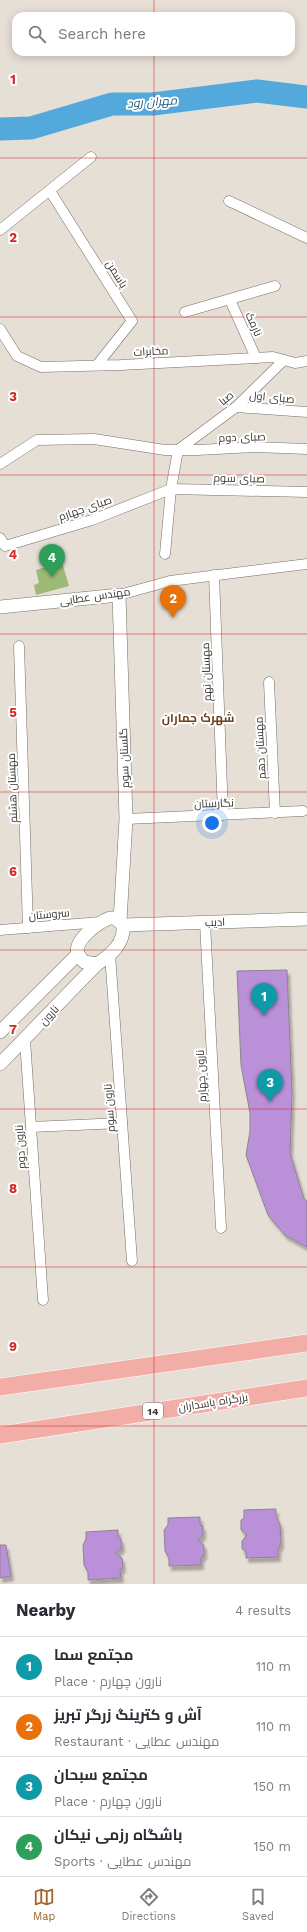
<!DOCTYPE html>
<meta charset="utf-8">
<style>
body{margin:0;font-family:"Work Sans",Cairo,sans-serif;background:#f7f7f7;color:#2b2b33}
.you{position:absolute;left:212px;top:823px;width:14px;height:14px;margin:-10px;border:3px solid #fff;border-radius:50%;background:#1a73e8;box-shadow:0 0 0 6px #1a73e833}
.badge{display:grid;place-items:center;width:26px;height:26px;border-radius:50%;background:#a2642a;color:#fff;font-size:13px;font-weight:700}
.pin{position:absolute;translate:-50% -33px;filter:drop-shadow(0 1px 2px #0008)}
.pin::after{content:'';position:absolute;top:21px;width:14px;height:12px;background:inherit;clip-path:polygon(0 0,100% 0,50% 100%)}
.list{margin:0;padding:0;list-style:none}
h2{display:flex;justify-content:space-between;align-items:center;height:52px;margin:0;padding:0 16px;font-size:17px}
h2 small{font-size:13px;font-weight:400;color:#7c7c81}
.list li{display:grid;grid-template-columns:26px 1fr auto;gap:12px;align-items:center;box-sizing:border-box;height:60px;padding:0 16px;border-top:1px solid #e1e1e2}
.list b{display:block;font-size:15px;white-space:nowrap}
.list p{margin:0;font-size:13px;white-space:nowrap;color:#7c7c81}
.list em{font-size:13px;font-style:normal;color:#7c7c81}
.icon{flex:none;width:22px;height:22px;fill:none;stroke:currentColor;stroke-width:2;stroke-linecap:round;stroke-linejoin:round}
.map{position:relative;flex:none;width:307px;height:1584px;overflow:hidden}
.search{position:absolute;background:#fff;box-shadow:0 2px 10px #0003;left:12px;right:12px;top:12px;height:44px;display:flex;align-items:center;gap:10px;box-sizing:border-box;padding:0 14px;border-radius:12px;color:#7c7c81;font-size:15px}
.sheet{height:292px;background:#fff}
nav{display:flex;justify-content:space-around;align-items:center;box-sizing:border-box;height:56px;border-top:1px solid #e1e1e2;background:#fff;font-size:11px;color:#7c7c81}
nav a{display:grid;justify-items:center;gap:2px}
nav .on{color:#a2642a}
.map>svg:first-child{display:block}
.green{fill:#9eba77}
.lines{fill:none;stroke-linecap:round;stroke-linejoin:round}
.river{stroke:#53a9dc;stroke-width:23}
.building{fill:#ba90d9;stroke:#8a858e;filter:url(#shadow)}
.minor-casing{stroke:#756f67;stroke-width:11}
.tertiary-casing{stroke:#756f67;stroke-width:14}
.trunk-casing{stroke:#fff;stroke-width:18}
.minor{stroke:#fff;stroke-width:10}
.tertiary{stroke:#fff;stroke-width:13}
.trunk{stroke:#f2aea6;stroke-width:17}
.grid{fill:none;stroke:#d62828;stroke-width:1;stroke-opacity:0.55}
.labels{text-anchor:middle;stroke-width:4;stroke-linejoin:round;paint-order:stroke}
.shield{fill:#fff;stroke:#72706e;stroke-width:1}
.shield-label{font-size:10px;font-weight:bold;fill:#363330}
.street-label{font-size:11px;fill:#363330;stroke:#fff}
.water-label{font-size:12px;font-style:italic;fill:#18597c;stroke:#fff}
.neighbourhood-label{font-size:12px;font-weight:bold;fill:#6c4119;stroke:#fff}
.grid-label{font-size:13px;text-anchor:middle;font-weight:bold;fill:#d62828;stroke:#fff;stroke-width:4;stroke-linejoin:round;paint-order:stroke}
</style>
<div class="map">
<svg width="307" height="1584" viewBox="0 0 307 1584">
<defs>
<filter id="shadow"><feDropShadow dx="2.5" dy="4.5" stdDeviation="1" flood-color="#0004"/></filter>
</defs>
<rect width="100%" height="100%" fill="#e6dfd6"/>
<polygon class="green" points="62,562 69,586 36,595 34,585 39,583 36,570"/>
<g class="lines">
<polyline class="river" points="0,129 31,128 112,104 153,104 257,91 307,97"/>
</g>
<g class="building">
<polygon points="287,970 292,1092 290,1153 304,1199 307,1201 307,1247 285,1235 268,1215 246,1155 250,1131 250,1113 241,1065 237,971"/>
<polygon points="276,1509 276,1517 280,1524 281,1544 278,1549 278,1557 246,1558 246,1551 242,1549 242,1541 247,1535 241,1530 241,1520 244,1518 244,1510"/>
<polygon points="200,1517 200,1525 203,1526 203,1535 198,1541 204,1545 204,1555 201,1558 201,1565 169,1566 169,1558 165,1551 164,1530 168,1525 168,1518"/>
<polygon points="118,1530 118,1537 121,1539 122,1548 116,1553 122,1558 123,1568 120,1570 121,1578 88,1580 88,1572 84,1565 83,1545 86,1539 86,1532"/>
<polygon points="0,1545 6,1545 11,1576 0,1578"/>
</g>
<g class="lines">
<g class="minor-casing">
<g id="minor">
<polyline points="50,191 132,321 97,365"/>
<polyline points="229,201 307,238"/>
<polyline points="0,230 91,157"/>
<polyline points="230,300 256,358"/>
<polyline points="185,312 275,286"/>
<polyline points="0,329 17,356 41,367 121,365 273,357 295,363 307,361"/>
<polyline points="236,407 307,412"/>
<polyline points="178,450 236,407 284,360"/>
<polyline points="0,464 37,440 94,439 165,450 197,450 255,447 307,449"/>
<polyline points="0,538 5,546 92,520 171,489 307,492"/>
<polyline points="165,554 171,489 178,450"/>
<polyline points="214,575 223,815"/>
<polyline points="119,595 170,581 307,564"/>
<polyline points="19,646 28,928"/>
<polyline points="269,682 275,813"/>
<polyline points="126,819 303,811"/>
<polyline points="205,923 221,1228"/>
<polyline points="0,930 101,922"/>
<polyline points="110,954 132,1261"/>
<polyline points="25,1040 43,1300"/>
<polyline points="31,1127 122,1123"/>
</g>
</g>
<g class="tertiary-casing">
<g id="tertiary">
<polyline points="0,607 119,595 126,819 120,921"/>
<path d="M110 918H115L123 925C125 943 111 955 97 964L84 962C82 960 79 956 78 954 73 940 99 922 110 918Z"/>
<polyline points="123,925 307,919"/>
<polyline points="0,1032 78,954"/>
<polyline points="0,1064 97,964"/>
</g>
</g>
<g class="trunk-casing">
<g id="trunk">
<polyline points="0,1387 307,1343"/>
<polyline points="0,1435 307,1388"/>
</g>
</g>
<use href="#minor" class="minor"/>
<use href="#tertiary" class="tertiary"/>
<use href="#trunk" class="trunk"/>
</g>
<path class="grid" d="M154 0V16M154 52V1584M0 158H307M0 317H307M0 475H307M0 634H307M0 792H307M0 950H307M0 1109H307M0 1267H307M0 1426H307"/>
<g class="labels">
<rect class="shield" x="143" y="1403" width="20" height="16" rx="3"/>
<g class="shield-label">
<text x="153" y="1415">14</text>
</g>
<g class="street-label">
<text transform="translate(117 274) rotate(58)" y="4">یاسمن</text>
<text transform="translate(254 324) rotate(66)" y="4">نارمک</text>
<text transform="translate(151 351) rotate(-3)" y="4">مخابرات</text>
<text transform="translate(272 397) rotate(5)" y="4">صبای اول</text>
<text transform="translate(226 398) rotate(-40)" y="4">صبا</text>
<text transform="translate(242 437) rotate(-2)" y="4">صبای دوم</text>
<text transform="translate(239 478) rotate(1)" y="4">صبای سوم</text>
<text transform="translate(85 508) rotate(-19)" y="4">صبای چهارم</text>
<text transform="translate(95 596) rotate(-8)" y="4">مهندس عطایی</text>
<text transform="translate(206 672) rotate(-92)" y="4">مهستان نهم</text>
<text transform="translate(260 748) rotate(-93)" y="4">مهستان دهم</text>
<text transform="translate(124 758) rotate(-92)" y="4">گلستان سوم</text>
<text transform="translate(12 788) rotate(-92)" y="4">مهستان هشتم</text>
<text transform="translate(214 803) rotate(-2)" y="4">نگارستان</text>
<text transform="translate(49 914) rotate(-5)" y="4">سروستان</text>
<text transform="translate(215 922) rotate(-2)" y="4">ادیب</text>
<text transform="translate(49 1015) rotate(-47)" y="4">نارون</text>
<text transform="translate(201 1076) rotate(-93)" y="4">نارون چهارم</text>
<text transform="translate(109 1108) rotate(-94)" y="4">نارون سوم</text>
<text transform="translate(20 1147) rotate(-94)" y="4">نارون دوم</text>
<text transform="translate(213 1402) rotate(-9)" y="4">بزرگراه پاسداران</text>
</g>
<g class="water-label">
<text transform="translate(152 102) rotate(-4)" y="4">مهران رود</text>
</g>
<g class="neighbourhood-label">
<text x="198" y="722">شهرک جماران</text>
</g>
</g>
<g class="grid-label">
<text x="13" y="84">1</text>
<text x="13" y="242">2</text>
<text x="13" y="401">3</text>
<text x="13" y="559">4</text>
<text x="13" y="717">5</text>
<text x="13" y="876">6</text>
<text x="13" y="1034">7</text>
<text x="13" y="1193">8</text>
<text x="13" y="1351">9</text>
</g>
</svg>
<div class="you"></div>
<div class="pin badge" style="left:264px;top:1016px;background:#0f9aa8">1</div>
<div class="pin badge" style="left:173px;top:618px;background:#e8710a">2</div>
<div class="pin badge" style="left:270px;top:1102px;background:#0f9aa8">3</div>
<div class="pin badge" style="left:52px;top:577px;background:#2e9e5b">4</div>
<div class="search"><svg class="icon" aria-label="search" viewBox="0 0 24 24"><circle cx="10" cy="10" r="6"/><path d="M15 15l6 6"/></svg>Search here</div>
</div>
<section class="sheet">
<h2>Nearby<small>4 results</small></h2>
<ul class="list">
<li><span class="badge" style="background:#0f9aa8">1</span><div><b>مجتمع سما</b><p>Place · نارون چهارم</p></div><em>110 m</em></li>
<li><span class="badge" style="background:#e8710a">2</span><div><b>آش و کترینگ زرگر تبریز</b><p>Restaurant · مهندس عطایی</p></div><em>110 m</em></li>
<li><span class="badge" style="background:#0f9aa8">3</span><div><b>مجتمع سبحان</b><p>Place · نارون چهارم</p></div><em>150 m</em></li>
<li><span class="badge" style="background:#2e9e5b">4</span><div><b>باشگاه رزمی نیکان</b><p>Sports · مهندس عطایی</p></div><em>150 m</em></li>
</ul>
</section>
<nav>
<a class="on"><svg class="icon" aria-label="map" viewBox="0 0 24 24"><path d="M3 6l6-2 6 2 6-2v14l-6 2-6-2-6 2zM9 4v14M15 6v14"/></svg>Map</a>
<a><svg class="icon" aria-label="directions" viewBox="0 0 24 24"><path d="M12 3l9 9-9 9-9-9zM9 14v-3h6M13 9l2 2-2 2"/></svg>Directions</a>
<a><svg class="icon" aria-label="saved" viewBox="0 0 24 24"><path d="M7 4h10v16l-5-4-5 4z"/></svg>Saved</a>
</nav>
